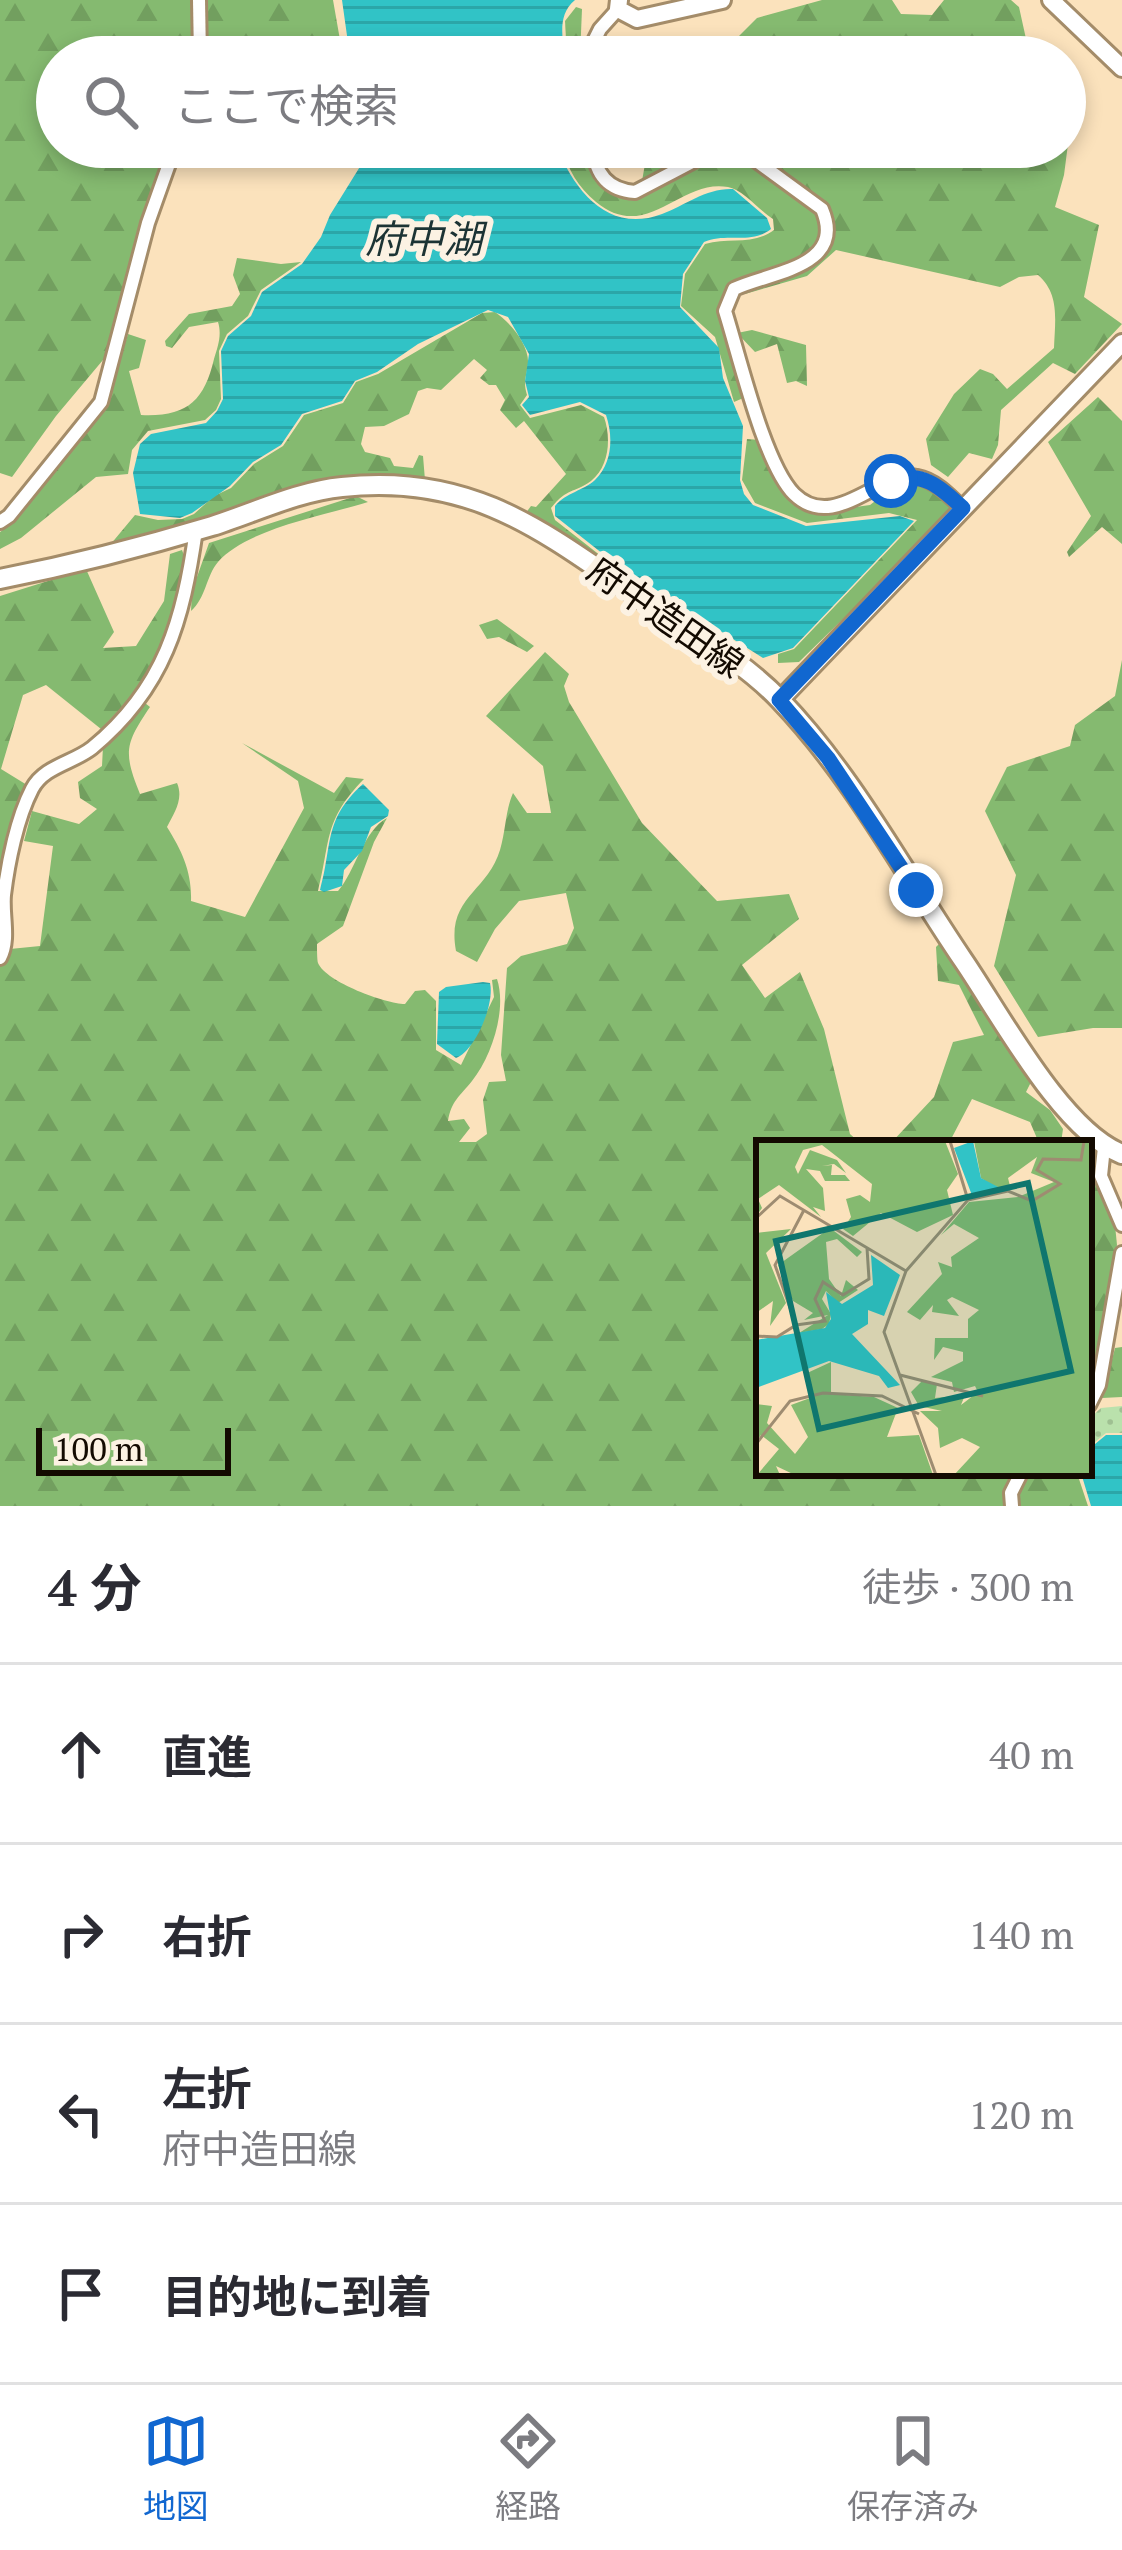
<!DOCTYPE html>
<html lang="ja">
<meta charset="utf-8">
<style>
body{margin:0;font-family:"PT Serif","Noto Sans JP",serif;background:#f7f7f7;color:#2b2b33}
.scale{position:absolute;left:36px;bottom:30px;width:195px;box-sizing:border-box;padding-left:12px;border:6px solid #130a01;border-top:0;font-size:33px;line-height:42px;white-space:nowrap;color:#130a01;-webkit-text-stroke:9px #fcf2e3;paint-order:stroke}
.stop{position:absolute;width:36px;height:36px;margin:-27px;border:9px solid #1167d0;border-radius:50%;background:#fff}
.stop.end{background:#1167d0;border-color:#fff;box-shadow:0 3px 12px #0008}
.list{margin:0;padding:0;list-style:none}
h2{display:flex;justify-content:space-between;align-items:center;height:156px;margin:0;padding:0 48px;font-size:51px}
h2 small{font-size:39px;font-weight:400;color:#7c7c81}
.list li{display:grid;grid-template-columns:78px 1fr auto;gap:36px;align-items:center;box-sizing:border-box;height:180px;padding:0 48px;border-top:3px solid #e1e1e2}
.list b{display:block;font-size:45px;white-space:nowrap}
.list p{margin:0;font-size:39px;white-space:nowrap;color:#7c7c81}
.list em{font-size:39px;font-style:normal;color:#7c7c81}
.icon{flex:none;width:66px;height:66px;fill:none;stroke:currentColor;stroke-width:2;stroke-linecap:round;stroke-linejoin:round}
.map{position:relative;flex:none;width:1122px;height:1506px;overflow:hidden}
.search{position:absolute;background:#fff;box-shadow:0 6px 18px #0003;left:36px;right:36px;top:36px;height:132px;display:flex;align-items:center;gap:30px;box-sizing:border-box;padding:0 42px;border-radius:66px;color:#7c7c81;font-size:45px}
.sheet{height:876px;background:#fff}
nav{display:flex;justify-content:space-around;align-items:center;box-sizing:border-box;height:168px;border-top:3px solid #e1e1e2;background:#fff;font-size:33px;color:#7c7c81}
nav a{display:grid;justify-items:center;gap:6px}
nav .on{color:#1167d0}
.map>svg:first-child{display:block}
.grass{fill:url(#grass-dots)}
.forest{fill:url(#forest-firs)}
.water{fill:url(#water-rules)}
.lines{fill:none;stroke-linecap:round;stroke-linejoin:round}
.street-casing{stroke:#a48c69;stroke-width:18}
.secondary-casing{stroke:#a48c69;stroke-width:22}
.primary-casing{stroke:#a48c69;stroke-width:24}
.street{stroke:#fff;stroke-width:12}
.secondary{stroke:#fff;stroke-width:16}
.primary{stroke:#fff;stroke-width:18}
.route{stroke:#1167d0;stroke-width:15}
.labels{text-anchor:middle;stroke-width:12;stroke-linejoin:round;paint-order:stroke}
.street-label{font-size:36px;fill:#130a01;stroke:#fcf2e3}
.water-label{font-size:39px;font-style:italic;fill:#1c3334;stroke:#fcf2e3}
.inset-road{fill:none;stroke:#9e8c71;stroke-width:3}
.view{fill:#0f766e;fill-opacity:0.15;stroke:#0f766e;stroke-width:6}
.inset-edge{fill:none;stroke:#130a01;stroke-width:6}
</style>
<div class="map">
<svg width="1122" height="1506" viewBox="0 0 1122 1506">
<defs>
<pattern id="grass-dots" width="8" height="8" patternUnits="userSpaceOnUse" patternTransform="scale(3)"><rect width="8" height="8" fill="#bae1ac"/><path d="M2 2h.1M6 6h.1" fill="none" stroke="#9fc092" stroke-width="1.8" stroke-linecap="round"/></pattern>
<pattern id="forest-firs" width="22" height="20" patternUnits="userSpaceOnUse" patternTransform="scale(3)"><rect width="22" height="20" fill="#85ba70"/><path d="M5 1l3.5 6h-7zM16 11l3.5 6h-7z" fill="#729f5f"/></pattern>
<pattern id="water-rules" width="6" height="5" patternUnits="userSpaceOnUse" patternTransform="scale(3)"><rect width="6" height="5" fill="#31c3c6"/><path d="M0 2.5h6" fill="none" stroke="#2ba6a8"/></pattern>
</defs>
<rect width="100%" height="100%" fill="#fbe2bc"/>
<polygon class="grass" points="1122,1406 1122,1433 1106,1433 1089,1447 1089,1419 1101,1408"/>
<g class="forest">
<polygon points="0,0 333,0 343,57 57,57 57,147 169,147 108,354 56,416 12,477 0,473"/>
<polygon points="822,0 892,0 901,14 932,15 944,0 1011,0 1019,7 1030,57 738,57 738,37 757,18"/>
<polygon points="576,7 582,9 580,57 567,57 565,21"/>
<path d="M1065 117 1071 121 1064 175 1055 207 1099 225 1084 297 1122 324 1075 374 1053 363 1001 410 998 445 992 459 969 453 948 477 931 465 926 439 954 394 980 369 993 374 1007 389 1054 348C1055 320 1060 294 1038 275L1019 277 1000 287 836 250 807 276 745 294 727 295 748 396 734 402 715 337 681 306 685 274 705 244C729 237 753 246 774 230L773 219C760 211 742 189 728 187 680 178 647 244 596 202 578 187 568 170 562 147H581C593 175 606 197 639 198L648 147H1065Z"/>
<path d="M237 258 281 264 301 262 261 290 248 316 227 334 219 351 221 399 216 410 205 420 148 431 132 450 128 474 96 477 21 538 0 549V532L14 522 104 409 128 334 146 340 139 368 129 371 141 415C186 417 204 402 214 359 218 346 222 335 218 322L189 327 172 348 166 346 165 341 189 314 232 306 240 294 233 275Z"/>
<path d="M495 312C510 322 530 345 528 365 526 378 523 381 527 395L520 405 530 418 581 405 604 417C611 437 610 466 591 481 573 494 568 487 551 508L555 520 615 567 613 569 525 514 531 506 536 507 566 474 524 421 516 428 500 410 505 400 496 385H489L480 378 487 370 474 359 441 390 427 388 418 391 409 414 384 426 365 427 361 444 365 452 390 458 394 466 413 468 419 455 423 456 425 480 349 475 110 545 135 515 158 520 182 519 194 514 214 496 231 488 254 464 283 446 304 415 343 403 356 382 378 374 482 313Z"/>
<polygon points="752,330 806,345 807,386 796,381 787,383 777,344 755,352 737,333"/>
<polygon points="1098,397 1122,421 1122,544 1102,527 1069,557 1067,552 1091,516 1048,442"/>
<polygon points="747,439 761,440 781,485 827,511 870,505 900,482 921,481 957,507 799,662 778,663 778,654 794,649 917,520 889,513 807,523 755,503 742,480"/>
<path d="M356 496 368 502C326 515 246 529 218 562 206 576 206 598 191 611L192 591 209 543Z"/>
<polygon points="182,550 186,561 159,659 144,684 101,729 46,685 23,695 1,769 27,785 3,871 0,868 0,596 86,569 114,632 103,648 136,646 164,601 170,554"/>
<polygon points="497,619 534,646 527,652 499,637 487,639 479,625"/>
<path d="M545 652 569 674 564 686 569 702 642 823 717 901 789 894 799 919 742 965 765 998 800 972 824 1029 850 1134 860 1143H759V1473H1077L1088 1506H0V950L40 946 53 846 24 841 32 811 79 824 97 809 80 798 78 782 102 766 103 746 145 703 150 707C125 744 123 752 140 794L177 783C184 799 174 813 167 827 182 851 192 872 191 901L245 917 304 808 298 781 242 743 334 793 346 777 364 779C323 821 331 840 318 891H338C355 872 363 831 387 818L374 842 343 926 317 944C317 947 317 960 318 963 326 982 386 1004 405 1004L415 991 425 990 436 1001V1050L461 1065 494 997 492 980 497 979C507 1009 492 1056 472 1081 460 1096 451 1101 448 1121L464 1119 470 1128 459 1142H476L487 1134 483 1100 489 1082 506 1081 501 1055 507 968 521 956 567 944 574 928 566 893 519 901 495 929 477 962 456 951C446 897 487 893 500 850 506 830 505 812 513 793L527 813H551L543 766 486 716Z"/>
<polygon points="1122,660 1122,1028 1093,1028 1038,1037 994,966 1016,875 985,811 1007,767 1070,746 1075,725 1115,696"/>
<polygon points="940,943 1032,1080 1026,1092 1050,1110 1063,1129 1061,1143 1039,1143 1030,1122 972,1099 949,1143 891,1143 934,1097 953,1042 984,1035 959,985 938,981 936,947"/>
<polygon points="1089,1172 1094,1173 1115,1225 1117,1245 1089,1395"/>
<polygon points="1122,1347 1122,1397 1102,1398 1115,1348"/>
</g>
<g class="water">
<path d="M342 0H575C557 15 563 36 564 57H350Z"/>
<path d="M368 147H557C575 192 609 234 662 214 686 205 706 188 733 189L767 218 771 229C751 245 727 232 704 242L683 274 680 307 719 348 723 378 743 426 740 480 744 494 753 505 806 526 900 516 914 521 793 648 763 658 622 569 555 516V506C567 492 583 491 595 480 613 462 613 436 606 415L580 402 530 415 522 405 529 397 525 381 529 354 508 317 488 310 418 344 377 372 355 381 342 401 302 414 281 445 253 462 230 486 192 513 180 518 140 514 133 473 140 444 151 434 206 423 217 411 223 399 221 351 228 336 251 316 262 292 302 264 321 237 330 215 361 165Z"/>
<path d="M363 784 389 810 388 816 371 827 362 851 344 870 342 886 324 892 320 890C333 844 323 820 363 784Z"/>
<path d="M483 982 490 983C495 1004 475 1051 456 1058L437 1044 439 992 446 987Z"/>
<polygon points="1106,1435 1122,1435 1122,1506 1091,1506 1081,1473 1089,1473 1089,1449"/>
</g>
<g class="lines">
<g class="street-casing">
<g id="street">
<polyline points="199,0 200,57"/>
<polyline points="586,57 600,29 618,9"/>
<path d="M593 147C595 174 608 190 635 192L719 148H728L740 149 822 209C847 268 769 272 734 289L725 311C739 355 764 464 794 494 835 534 880 469 917 477 935 480 950 496 963 509"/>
<polyline points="0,522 9,516 101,402 148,223 175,147"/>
<path d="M0 958C10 939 2 916 4 895 8 862 17 818 32 789 44 766 73 763 92 748 165 688 183 620 196 530"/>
<polyline points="1104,1147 1101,1176 1122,1225"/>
<polyline points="1089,1405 1099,1385 1122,1253"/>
<polyline points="1012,1506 1011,1493 1021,1473"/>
</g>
</g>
<g class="secondary-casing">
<g id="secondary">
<polyline points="619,0 618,9 637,19 722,0"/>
<polyline points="1051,0 1122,68"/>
<polyline points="780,700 1122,343"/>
</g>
</g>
<g class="primary-casing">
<path id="primary" d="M0 579C71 565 142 547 212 526 253 513 299 491 342 487 478 472 550 537 655 608 697 636 745 663 780 700 853 776 904 873 963 960 1000 1014 1062 1131 1122 1154"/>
</g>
<use href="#street" class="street"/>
<use href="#secondary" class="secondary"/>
<use href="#primary" class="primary"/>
</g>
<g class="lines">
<path class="route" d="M891 481C922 470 940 487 963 508L779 700 828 758 916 890"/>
</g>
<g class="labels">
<g class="street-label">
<text transform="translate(666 617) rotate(35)" y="13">府中造田線</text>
</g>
<g class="water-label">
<text x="424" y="253">府中湖</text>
</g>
</g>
<g transform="translate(756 1140)">
<rect width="336" height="336" fill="#fbe2bc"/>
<path d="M0 1H189L202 34 191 50 197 75 161 92 125 73 97 96 87 89 95 77 90 59 104 55 114 62 116 44 66 5 47 10 39 27 42 34 54 10 81 20 90 33 78 24 66 26 76 25 75 35H89L94 41H69L64 31 50 29 67 48 69 71 57 67 65 77 23 45 2 59 6 68 1 75ZM218 1H336V335H198L224 307 206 298 184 308 182 288 164 271H186L163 266 155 252 166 241 150 236 181 244 179 258 209 255 205 265 222 252 219 246 198 252 196 242 175 237 207 221V212L187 207 178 220 179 198H212V179L223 170 196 157 191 160 203 176 176 172 177 165 164 180 151 172 186 134 182 122 196 127 195 117 223 98 198 84 185 95 213 62 262 57 298 42 275 33 281 17 252 38 255 50 238 47 225 38ZM74 88 106 112 101 117 81 99 70 102 73 139 85 156 90 140 102 150 82 163 70 151 66 159 75 174 73 184 66 189 43 193 72 175 48 180 57 173 37 161 22 125ZM35 89 10 113 30 163 14 186 17 161 0 173V93ZM75 222V254L118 257 142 268 131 297 163 295 177 335H39L20 326 24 335H1L23 309 5 295 0 302V264L16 266 11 283 39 314 52 297 35 265 54 258 49 234Z" fill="#85ba70"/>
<path d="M217 1 225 38 244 48 217 58 198 8ZM115 115 144 135 128 176 112 170V184L96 194 144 245 132 248 123 236 73 221 0 248V200L69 188 75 179 70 152 86 164 117 145Z" fill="#31c3c6"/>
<path class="inset-road" d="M212 60 252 51 276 61 304 44 281 30 287 19 325 20 328 1M0 78 24 56 150 131M40 185 69 181 59 159 67 142 87 155 113 139 111 108M0 196 21 197 40 185 19 125 48 70M144 235 227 256M0 304 34 261 67 253 126 256 163 274M180 335 128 192 150 131 212 60 194 1"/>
<path class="view" d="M272 43 315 231 63 289 20 101Z"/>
<rect width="336" height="336" class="inset-edge"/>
</g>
</svg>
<div class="scale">100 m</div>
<div class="stop" style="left:891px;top:481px"></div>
<div class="stop end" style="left:916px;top:890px"></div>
<div class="search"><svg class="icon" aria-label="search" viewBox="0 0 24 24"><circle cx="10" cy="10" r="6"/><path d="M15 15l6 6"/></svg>ここで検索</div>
</div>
<section class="sheet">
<h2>4 分<small>徒歩 · 300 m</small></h2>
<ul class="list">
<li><svg class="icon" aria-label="ahead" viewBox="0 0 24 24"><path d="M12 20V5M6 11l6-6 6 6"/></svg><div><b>直進</b></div><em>40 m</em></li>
<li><svg class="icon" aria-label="right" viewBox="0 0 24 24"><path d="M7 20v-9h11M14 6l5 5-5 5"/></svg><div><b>右折</b></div><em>140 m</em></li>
<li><svg class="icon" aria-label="left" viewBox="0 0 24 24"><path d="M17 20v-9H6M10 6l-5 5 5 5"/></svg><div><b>左折</b><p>府中造田線</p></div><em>120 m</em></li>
<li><svg class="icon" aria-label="arrive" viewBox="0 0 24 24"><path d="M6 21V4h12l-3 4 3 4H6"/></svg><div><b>目的地に到着</b></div></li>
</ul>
</section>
<nav>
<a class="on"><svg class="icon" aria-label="map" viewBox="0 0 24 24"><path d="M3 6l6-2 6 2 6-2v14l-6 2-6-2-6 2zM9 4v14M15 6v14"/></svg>地図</a>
<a><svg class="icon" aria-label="directions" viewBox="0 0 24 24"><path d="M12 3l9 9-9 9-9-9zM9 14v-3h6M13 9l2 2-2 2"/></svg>経路</a>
<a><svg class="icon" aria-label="saved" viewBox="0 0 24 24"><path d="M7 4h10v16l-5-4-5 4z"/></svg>保存済み</a>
</nav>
